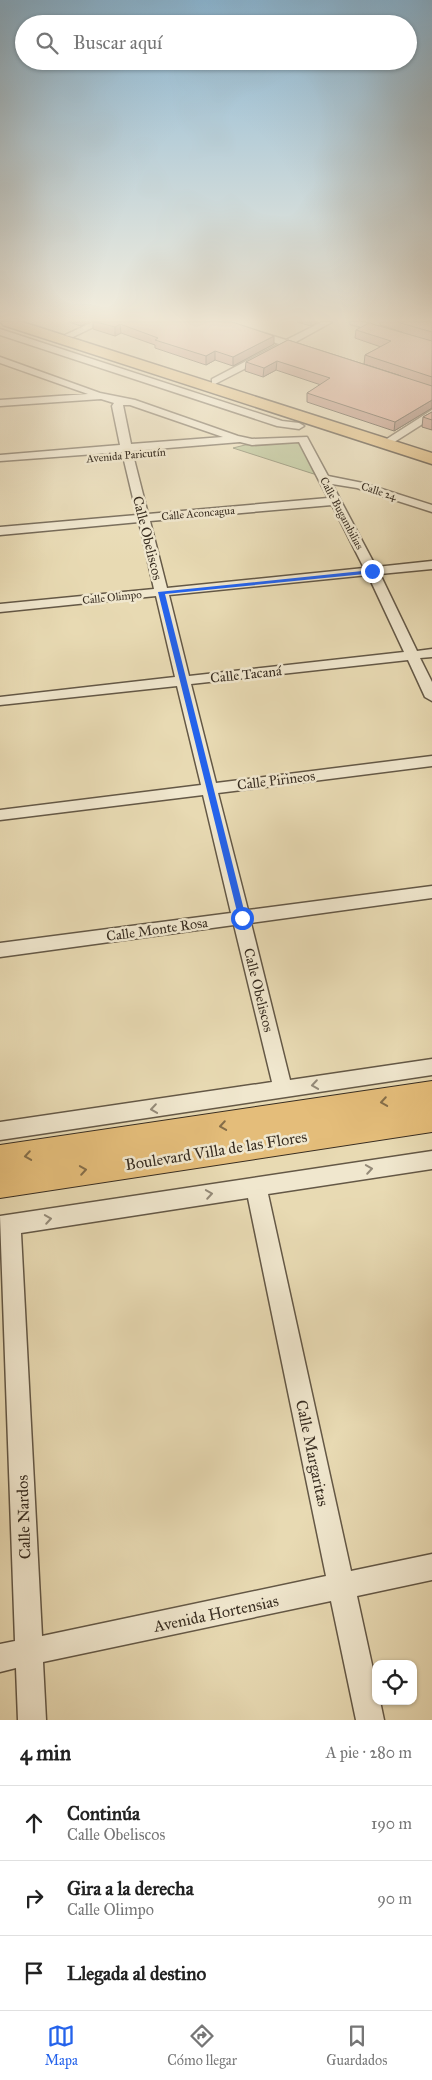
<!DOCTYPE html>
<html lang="es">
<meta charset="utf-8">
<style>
body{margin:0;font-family:"IM FELL Great Primer",serif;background:#f2f2f2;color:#222}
.controls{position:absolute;right:15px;bottom:15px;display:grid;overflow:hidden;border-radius:10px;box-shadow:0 1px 4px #0004}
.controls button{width:45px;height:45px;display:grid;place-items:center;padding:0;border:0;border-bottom:1px solid #e0e0e0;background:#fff;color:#222;font:25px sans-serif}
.stop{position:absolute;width:15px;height:15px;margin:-11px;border:4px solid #2563eb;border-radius:50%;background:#fff}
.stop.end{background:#2563eb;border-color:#fff;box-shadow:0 1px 5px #0008}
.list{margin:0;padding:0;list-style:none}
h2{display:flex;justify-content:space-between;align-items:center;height:65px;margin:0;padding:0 20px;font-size:21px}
h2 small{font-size:16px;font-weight:400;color:#767676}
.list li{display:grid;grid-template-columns:32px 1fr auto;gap:15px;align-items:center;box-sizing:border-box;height:75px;padding:0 20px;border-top:1px solid #e0e0e0}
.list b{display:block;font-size:19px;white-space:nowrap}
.list p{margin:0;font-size:16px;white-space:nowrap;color:#767676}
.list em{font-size:16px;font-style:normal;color:#767676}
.icon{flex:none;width:28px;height:28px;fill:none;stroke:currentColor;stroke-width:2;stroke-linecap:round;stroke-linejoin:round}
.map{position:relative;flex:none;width:432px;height:1720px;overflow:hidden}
.search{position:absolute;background:#fff;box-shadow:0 1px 4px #0004;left:15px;right:15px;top:15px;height:55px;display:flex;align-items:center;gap:12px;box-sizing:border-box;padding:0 18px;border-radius:28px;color:#767676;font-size:19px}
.sheet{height:290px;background:#fff}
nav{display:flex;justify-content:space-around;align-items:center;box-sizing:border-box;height:70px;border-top:1px solid #e0e0e0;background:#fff;font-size:14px;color:#767676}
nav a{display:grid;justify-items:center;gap:2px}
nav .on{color:#2563eb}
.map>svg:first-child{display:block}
.green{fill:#b2c08f;stroke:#757658}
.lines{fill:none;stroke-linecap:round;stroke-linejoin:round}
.minor-casing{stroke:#645846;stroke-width:3}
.primary-casing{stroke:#382d21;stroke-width:3}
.trunk-casing{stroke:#382d21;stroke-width:2}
.minor{fill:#f0e7ce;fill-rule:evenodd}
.primary{fill:#e4bd7a;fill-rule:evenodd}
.trunk{fill:#e4bd7a;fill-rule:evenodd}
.wall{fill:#bd8b7c;stroke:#382d21}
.shaded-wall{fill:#9a7165;stroke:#382d21}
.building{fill:#dca290;stroke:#382d21}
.oneway{stroke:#948a78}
.oneway2{stroke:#856e49}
.route{fill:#2563eb}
.labels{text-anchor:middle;stroke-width:5;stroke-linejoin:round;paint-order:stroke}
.far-street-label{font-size:11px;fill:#382d21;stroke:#f0e7ce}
.street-label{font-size:14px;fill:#382d21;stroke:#f0e7ce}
.near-street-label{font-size:16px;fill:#382d21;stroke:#f0e7ce}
</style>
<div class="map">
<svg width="432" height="1720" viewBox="0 0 432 1720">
<rect width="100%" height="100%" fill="#e8dab3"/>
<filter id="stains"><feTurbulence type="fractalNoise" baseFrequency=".004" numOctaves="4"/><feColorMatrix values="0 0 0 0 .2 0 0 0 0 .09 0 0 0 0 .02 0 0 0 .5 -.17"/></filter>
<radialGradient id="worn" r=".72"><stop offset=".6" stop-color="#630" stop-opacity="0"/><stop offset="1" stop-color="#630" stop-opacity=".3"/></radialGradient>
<polygon class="green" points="302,439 320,476 233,448 245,445"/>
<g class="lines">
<g class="minor-casing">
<g id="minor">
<polygon points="93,322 104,322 73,337 65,335"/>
<polygon points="216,322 228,322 286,340 322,322 332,322 294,343 306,347 306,351 287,347 215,384 212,383 212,379 279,344 217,324"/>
<polygon points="350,322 363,322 391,331 386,334 351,324"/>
<polygon points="0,329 282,421 299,423 304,426 299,429 277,426 0,335"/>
<path d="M0 357 100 393 135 400 238 436 252 439 307 437 328 476 363 483 432 505V512L357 488 332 484 376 567 432 561V569L380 574 417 651 432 649V657L420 658 432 682V701L425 697 408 660 191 684 216 783 432 756V766L218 793 248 910 432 886V898L251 923 290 1080 432 1059V1075L0 1140V1122L272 1082 234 925 0 957V943L231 913 203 795 0 820V810L201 785 177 686 0 705V697L175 677 156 596 0 612V604L154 589 139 522 0 535V527L137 515 122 452 0 461V455L120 445 112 406 114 403 101 399 0 406V400L88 394 0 363ZM123 405H130L223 437 131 444ZM240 442 252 445 299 442 328 498 148 514 132 451ZM332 505 364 568 167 588 150 521ZM368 575 404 652 189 676 169 595Z"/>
<polygon points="432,410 432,418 388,446 384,447 379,444"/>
<path d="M432 1151V1169L268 1194 351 1571 432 1554V1580L357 1596 376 1683V1701H380L384 1720H356L331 1601 43 1662 46 1720H18L16 1668 0 1672V1644L15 1641 0 1216ZM248 1198 326 1576 42 1636 21 1233Z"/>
</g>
</g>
<g class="primary-casing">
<polygon id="primary" points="1,322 22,322 432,453 432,464 3,325"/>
</g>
<g class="trunk-casing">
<polygon id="trunk" points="432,1081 432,1132 0,1198 0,1145"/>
</g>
<use href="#minor" class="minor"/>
<use href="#primary" class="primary"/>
<use href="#trunk" class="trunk"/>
</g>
<g class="wall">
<polygon points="69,322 89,322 81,326"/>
<polygon points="93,322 232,322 274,344 233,366 215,360 206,365 155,348 155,345 121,333 115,336 93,329"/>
<polygon points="297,322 318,322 311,326"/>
<polygon points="380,322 432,322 432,408 394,431 307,402 307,393 321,385 276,370 263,377 245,371 246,362 288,340 401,376 364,364 365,355 381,347 355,338 356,330 402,332 380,325"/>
<polygon points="432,412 432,430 422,427 423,417"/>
</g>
<g class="shaded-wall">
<polygon points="81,322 89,322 81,326"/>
<polygon points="311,322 318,322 311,326"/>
<polygon points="120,324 121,333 115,336 115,327"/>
<polygon points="274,336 274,344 233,366 233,357"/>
<polygon points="215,351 215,360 206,365 206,356"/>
<polygon points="277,361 276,370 263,377 264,368"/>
<polygon points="432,400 432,408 394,431 395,422"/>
</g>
<g class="building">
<polygon points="96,322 232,322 274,336 233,357 215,351 206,356 155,340 158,338 120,324 115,327"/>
<polygon points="397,322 432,322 432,332"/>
<polygon points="369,323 432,341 432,377 365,355 391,341 356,330"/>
<polygon points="288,340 432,386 432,400 395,422 307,393 330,378 277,361 264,368 246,362"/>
<polygon points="432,412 432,420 423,417"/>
</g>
<defs><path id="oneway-chevron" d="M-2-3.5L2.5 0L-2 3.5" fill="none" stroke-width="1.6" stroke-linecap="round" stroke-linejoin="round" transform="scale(1.25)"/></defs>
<g class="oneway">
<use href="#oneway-chevron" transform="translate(315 1085) rotate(172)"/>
<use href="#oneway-chevron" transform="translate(154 1109) rotate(172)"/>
<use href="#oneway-chevron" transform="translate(369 1169) rotate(-9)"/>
<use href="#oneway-chevron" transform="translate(209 1194) rotate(-9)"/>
<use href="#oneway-chevron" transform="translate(48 1219) rotate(-9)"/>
</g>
<g class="oneway2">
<use href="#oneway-chevron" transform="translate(384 1102) rotate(171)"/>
<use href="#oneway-chevron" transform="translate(223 1126) rotate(171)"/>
<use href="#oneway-chevron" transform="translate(28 1156) rotate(171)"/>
<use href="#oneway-chevron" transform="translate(83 1170) rotate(-9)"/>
</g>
<linearGradient id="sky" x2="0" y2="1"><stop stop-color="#89b6d4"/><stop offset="0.57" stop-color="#f5eedd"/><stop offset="1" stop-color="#f5eedd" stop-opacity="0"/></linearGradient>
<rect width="432" height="562" fill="url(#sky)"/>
<polygon class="route" points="372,570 375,573 165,594 246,918 245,920 239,920 158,592"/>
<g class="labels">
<g class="far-street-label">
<text transform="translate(126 455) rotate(-5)" y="4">Avenida Paricutín</text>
<text transform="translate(379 491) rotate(18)" y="4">Calle 24</text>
<text transform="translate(198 513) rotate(-5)" y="4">Calle Aconcagua</text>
<text transform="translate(342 513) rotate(62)" y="4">Calle Bugambilias</text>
<text transform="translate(112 597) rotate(-6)" y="4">Calle Olimpo</text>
</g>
<g class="street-label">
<text transform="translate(148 538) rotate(76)" y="5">Calle Obeliscos</text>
<text transform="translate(246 674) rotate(-6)" y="5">Calle Tacaná</text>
<text transform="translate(276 780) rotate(-7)" y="5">Calle Pirineos</text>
<text transform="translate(157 929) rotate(-8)" y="5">Calle Monte Rosa</text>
<text transform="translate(259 990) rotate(76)" y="5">Calle Obeliscos</text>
</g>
<g class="near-street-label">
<text transform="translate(216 1150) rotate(-9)" y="6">Boulevard Villa de las Flores</text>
<text transform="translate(313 1453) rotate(78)" y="6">Calle Margaritas</text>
<text transform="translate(23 1517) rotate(-92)" y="6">Calle Nardos</text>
<text transform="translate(216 1613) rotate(-12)" y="6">Avenida Hortensias</text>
</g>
</g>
<rect width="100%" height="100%" filter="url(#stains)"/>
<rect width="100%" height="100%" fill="url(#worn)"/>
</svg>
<div class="controls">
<button><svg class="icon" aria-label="locate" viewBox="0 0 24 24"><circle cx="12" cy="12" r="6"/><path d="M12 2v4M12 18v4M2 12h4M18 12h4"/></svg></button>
</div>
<div class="stop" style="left:242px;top:918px"></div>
<div class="stop end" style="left:372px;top:571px"></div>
<div class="search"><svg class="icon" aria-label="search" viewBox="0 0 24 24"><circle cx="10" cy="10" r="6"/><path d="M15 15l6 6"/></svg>Buscar aquí</div>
</div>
<section class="sheet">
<h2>4 min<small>A pie · 280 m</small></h2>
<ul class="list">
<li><svg class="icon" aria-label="ahead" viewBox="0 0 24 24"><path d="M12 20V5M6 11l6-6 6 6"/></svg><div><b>Continúa</b><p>Calle Obeliscos</p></div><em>190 m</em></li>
<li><svg class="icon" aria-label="right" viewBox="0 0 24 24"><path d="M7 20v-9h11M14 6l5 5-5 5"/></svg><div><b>Gira a la derecha</b><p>Calle Olimpo</p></div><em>90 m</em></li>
<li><svg class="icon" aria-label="arrive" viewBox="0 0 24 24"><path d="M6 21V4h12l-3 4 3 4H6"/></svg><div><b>Llegada al destino</b></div></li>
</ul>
</section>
<nav>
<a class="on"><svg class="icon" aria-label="map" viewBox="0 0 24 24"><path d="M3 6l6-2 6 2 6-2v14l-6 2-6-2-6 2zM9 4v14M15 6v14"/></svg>Mapa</a>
<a><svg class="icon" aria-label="directions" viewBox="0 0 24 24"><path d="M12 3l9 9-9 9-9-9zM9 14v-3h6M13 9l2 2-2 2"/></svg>Cómo llegar</a>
<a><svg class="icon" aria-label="saved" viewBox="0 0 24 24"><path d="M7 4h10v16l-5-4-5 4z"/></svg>Guardados</a>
</nav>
